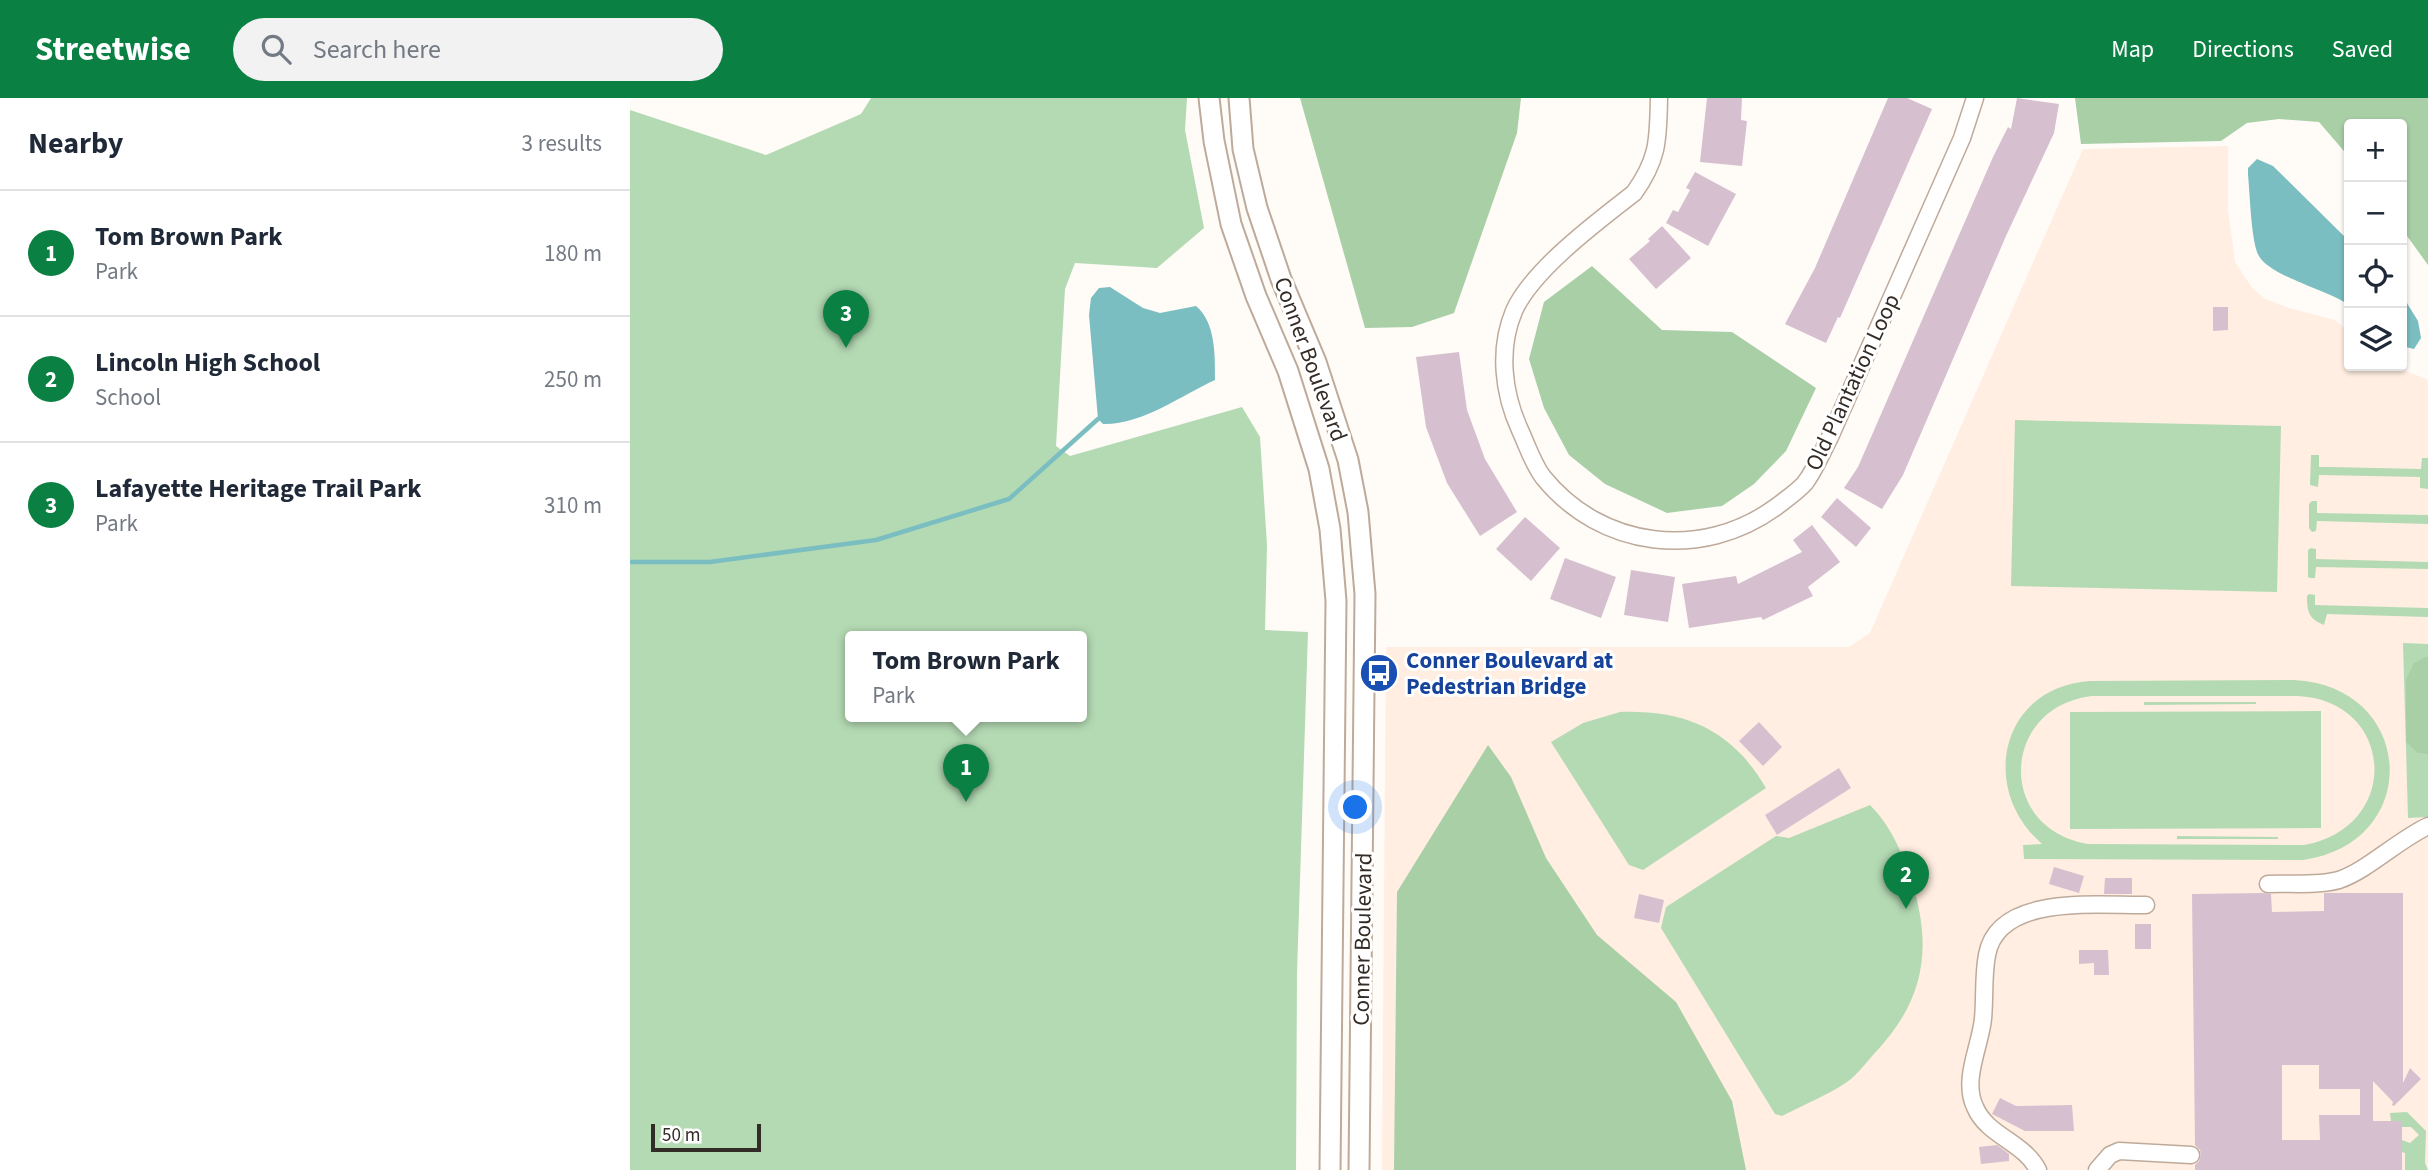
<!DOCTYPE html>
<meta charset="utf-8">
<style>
body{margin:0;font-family:"Source Sans 3",sans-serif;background:#f2f2f3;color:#1f2937}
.controls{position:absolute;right:21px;top:21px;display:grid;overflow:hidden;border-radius:7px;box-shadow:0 2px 5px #0004}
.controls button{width:63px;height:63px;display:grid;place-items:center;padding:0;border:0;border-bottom:2px solid #e0e1e3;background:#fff;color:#1f2937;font:35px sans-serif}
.scale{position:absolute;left:21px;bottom:18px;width:110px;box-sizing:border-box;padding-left:7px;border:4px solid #332b25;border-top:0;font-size:19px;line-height:24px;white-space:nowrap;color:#332b25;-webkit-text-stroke:5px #fff;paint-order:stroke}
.you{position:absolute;left:726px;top:710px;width:24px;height:24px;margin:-18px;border:5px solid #fff;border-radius:50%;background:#1a73e8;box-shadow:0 0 0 10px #1a73e833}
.badge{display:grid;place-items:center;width:46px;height:46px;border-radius:50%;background:#0b8043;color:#fff;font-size:23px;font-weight:700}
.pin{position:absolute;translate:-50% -58px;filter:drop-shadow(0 2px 4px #0008)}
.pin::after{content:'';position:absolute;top:37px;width:24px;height:21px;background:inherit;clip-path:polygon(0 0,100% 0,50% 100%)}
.popup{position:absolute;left:215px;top:533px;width:242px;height:91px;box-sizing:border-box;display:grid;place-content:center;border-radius:7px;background:#fff;filter:drop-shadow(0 2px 5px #0005);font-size:23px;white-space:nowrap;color:#747a83}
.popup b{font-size:26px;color:#1f2937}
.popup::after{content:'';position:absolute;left:50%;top:100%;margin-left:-14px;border:14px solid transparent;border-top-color:#fff}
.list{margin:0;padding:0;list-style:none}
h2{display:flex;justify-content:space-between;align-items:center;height:91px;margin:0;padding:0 28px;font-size:30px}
h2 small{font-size:23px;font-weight:400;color:#747a83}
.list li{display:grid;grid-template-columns:46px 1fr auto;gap:21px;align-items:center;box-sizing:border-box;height:126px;padding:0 28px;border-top:2px solid #e0e1e3}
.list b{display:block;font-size:26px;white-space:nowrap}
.list p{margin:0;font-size:23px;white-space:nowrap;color:#747a83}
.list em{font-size:23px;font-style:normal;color:#747a83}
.icon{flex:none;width:38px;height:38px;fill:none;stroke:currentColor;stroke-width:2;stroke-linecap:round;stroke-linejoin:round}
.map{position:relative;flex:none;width:1798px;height:1072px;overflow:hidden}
header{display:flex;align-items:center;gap:42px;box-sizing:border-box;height:98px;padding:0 35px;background:#0b8043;color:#fff}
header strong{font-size:33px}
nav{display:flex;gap:38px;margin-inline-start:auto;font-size:24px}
.search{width:490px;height:63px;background:#f2f2f3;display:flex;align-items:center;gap:18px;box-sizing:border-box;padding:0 24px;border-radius:38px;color:#747a83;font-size:26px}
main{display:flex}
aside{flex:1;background:#fff}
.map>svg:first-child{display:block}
.built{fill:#ffeee1}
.green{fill:#b4dab3;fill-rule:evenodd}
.forest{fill:#a9cfa7}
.water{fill:#7abec1}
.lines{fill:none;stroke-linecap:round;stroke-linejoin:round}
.stream{stroke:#7abec1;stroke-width:4.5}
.building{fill:#d6c0cf;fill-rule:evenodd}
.minor-casing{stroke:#beaa9a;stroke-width:19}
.major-casing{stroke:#beaa9a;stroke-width:23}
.minor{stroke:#fff;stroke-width:16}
.major{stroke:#fff;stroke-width:19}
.labels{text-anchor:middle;stroke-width:6;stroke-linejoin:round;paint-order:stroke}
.street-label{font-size:23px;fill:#332b25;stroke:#fff}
.transit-label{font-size:23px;font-weight:bold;fill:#164399;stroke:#fff;text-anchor:start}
</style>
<header>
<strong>Streetwise</strong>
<div class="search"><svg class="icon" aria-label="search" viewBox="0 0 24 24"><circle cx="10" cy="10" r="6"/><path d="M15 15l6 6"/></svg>Search here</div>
<nav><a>Map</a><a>Directions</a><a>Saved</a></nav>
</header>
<main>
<aside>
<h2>Nearby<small>3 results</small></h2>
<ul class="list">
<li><span class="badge">1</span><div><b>Tom Brown Park</b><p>Park</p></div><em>180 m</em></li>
<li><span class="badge">2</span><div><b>Lincoln High School</b><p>School</p></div><em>250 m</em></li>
<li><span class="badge">3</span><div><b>Lafayette Heritage Trail Park</b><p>Park</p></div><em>310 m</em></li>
</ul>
</aside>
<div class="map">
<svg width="1798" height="1072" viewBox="0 0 1798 1072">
<rect width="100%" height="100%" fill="#fffbf7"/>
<polygon class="built" points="1598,48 1598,112 1605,164 1622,190 1635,201 1659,210 1705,222 1719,234 1719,268 1764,268 1798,282 1798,1072 752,1072 756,549 1219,549 1240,535 1453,51"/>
<g class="green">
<path d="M241 0H557L555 32 574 130 527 170 445 165 435 191 426 348 440 358 612 309 630 339 637 447 635 532 678 534 667 875 666 1072H0V12L136 57 231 16ZM220 538H452V618H220Z"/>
<polygon points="1385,322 1651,328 1647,494 1381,488"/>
<polygon points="1681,357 1689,357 1689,369 1700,369 1791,371 1792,360 1798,360 1798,391 1790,390 1790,379 1689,377 1688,389 1680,387"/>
<polygon points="1682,403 1687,403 1687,415 1798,417 1798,426 1687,423 1686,433 1682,434 1679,430 1679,406"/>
<polygon points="1681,450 1686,451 1686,461 1798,464 1798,471 1686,469 1685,480 1680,480 1678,479 1678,452"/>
<path d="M1679 496 1685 497V507L1798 510V519L1697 516 1694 527C1679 521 1677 514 1677 498Z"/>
<polygon points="1773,545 1798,546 1798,559 1795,559 1788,655 1798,657 1798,719 1778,720"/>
<path d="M1460 583 1664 582C1786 588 1794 745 1673 762L1394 761 1393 747 1412 746C1348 690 1371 589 1460 583ZM1462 598H1667C1765 602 1773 729 1674 747L1458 746C1366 731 1370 609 1462 598Z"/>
<polygon points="1514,604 1626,604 1626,606 1514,607"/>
<polygon points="1691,613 1691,730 1440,731 1440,614"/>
<path d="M990 614C1056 612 1102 632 1136 690L1013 772 999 767 921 644 953 625Z"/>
<path d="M1240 707C1263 730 1275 761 1284 791 1303 857 1291 907 1243 957 1235 966 1227 977 1217 984 1198 997 1173 1007 1152 1018L1145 1016 1031 830 1036 809 1146 738 1159 740Z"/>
<polygon points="1547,738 1648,739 1648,741 1547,741"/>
<polygon points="1777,1014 1796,1033 1795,1065 1798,1072 1775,1072 1775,1055 1772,1054 1772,1042 1780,1045 1789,1037 1781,1029 1772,1029 1771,1023 1761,1023 1760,1015"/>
</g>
<g class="forest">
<polygon points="670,0 891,0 887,35 824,215 782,229 735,230"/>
<polygon points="1445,0 1798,0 1798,167 1772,131 1772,26 1719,26 1719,59 1689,24 1649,21 1617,25 1591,43 1451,46"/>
<polygon points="962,168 1032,232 1102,234 1186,290 1156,353 1124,386 1092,408 1037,415 975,386 939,357 914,310 899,261 914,204"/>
<polygon points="1795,559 1798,559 1798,657 1788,655 1776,644 1776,582 1784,565"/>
<polygon points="858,647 881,679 916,760 967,837 1046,904 1102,1003 1116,1072 764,1072 767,794"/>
</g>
<g class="water">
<path d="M1627 61 1643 68 1719 143V207C1697 192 1640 178 1629 158 1621 145 1620 95 1618 77V70Z"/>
<path d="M480 189 513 210 530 215 566 208C586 225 585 258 585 282 550 298 512 327 473 326L468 321 459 217 461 200 469 190Z"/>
<polygon points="1772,197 1788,223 1791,240 1784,251 1772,248"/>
</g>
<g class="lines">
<polyline class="stream" points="0,464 80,464 246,442 379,401 468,321"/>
</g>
<g class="building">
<polygon points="1077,0 1112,0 1111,22 1117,23 1112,68 1070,64"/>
<polygon points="1258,0 1277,0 1302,11 1210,220 1208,219 1196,245 1155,226 1185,170"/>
<polygon points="1387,0 1429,6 1424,35 1376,138 1273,377 1252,411 1214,390 1228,369 1363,59 1378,29 1381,31"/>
<polygon points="1065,74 1106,96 1078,148 1036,125 1043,112 1048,114 1060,92 1056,90"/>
<polygon points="1032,128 1061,160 1026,191 999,161 1020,143 1018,141"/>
<polygon points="1583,209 1598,209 1598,232 1583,233"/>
<polygon points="829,254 837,312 855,361 887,414 850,438 817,385 796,329 786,259"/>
<polygon points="1207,400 1241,430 1226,449 1191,419"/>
<polygon points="895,419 930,450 901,483 866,451"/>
<polygon points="1182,427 1210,464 1178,489 1183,498 1133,522 1131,519 1059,530 1052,486 1106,478 1108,486 1172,454 1163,442"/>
<polygon points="935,460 986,479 971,520 920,501"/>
<polygon points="1001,472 1045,479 1038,524 994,517"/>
<polygon points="1129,624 1152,649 1133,668 1109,643"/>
<polygon points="1209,670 1221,690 1147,737 1135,717"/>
<polygon points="1424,769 1454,778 1449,795 1419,786"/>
<polygon points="1475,780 1502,780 1502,796 1474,796"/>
<path d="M1633 795 1641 796 1642 814 1694 813V795H1773V985L1780 970 1791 981 1764 1008 1762 1007 1763 1004 1743 983V1023H1772V1072H1565V1067L1569 1063 1571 1057 1570 1052 1565 1047 1562 796ZM1652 967H1689V991H1730V1017H1689L1690 1042H1652Z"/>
<polygon points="1009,796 1034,802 1029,825 1004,820"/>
<rect x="1505" y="826" width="16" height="25"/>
<polygon points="1449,852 1478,852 1479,877 1464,877 1464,865 1449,866"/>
<polygon points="1370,1000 1386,1008 1442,1007 1444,1033 1395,1033 1362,1016"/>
<polygon points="1367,1047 1379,1056 1379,1063 1351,1066 1349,1049"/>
</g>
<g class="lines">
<g class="minor-casing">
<g id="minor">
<path d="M1029 0C1028 41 1029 60 1004 95 968 123 902 172 884 213 868 251 873 295 890 332 897 347 903 366 913 379 971 451 1072 463 1146 409 1155 402 1167 394 1175 385 1185 372 1192 354 1200 339L1332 40 1345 0"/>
<path d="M1638 786C1661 785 1687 788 1709 782 1738 772 1768 742 1798 728"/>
<path d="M1408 1072C1394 1044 1357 1038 1345 1009 1332 982 1350 949 1353 921 1355 900 1353 878 1357 857 1368 795 1469 808 1516 807"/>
<polyline points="1467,1072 1480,1057 1489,1053 1561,1057"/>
</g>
</g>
<g class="major-casing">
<g id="major">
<polyline points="579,0 584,43 601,126 626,198 658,273 689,371 700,431 706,503 700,1072"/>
<polyline points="609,0 613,51 627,110 651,181 686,264 718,362 728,414 735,496 729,1072"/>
</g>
</g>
<use href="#minor" class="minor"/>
<use href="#major" class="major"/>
</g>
<defs>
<g id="bus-disc" transform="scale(2.0125)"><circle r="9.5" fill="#1a4fb4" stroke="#fff"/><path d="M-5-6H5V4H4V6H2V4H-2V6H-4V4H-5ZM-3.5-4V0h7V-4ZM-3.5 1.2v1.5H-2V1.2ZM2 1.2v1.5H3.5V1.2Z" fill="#fff"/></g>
</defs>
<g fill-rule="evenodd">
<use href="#bus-disc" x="749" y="575"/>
</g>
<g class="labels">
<g class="street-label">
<text transform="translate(681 261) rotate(70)" y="8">Conner Boulevard</text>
<text transform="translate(1222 284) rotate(-65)" y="8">Old Plantation Loop</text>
<text transform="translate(732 841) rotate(-89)" y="8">Conner Boulevard</text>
</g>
<g class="transit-label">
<text x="776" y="570">Conner Boulevard at<tspan x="776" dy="26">Pedestrian Bridge</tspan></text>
</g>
</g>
</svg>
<div class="controls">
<button>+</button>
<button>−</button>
<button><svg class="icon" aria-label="locate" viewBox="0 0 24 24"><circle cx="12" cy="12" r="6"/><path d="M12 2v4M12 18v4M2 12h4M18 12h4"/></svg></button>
<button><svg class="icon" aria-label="layers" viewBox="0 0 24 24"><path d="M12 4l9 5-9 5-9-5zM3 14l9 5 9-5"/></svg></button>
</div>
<div class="scale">50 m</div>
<div class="you"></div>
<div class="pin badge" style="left:336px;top:704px">1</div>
<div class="popup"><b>Tom Brown Park</b>Park</div>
<div class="pin badge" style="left:1276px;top:811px">2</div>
<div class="pin badge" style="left:216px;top:250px">3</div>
</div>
</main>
